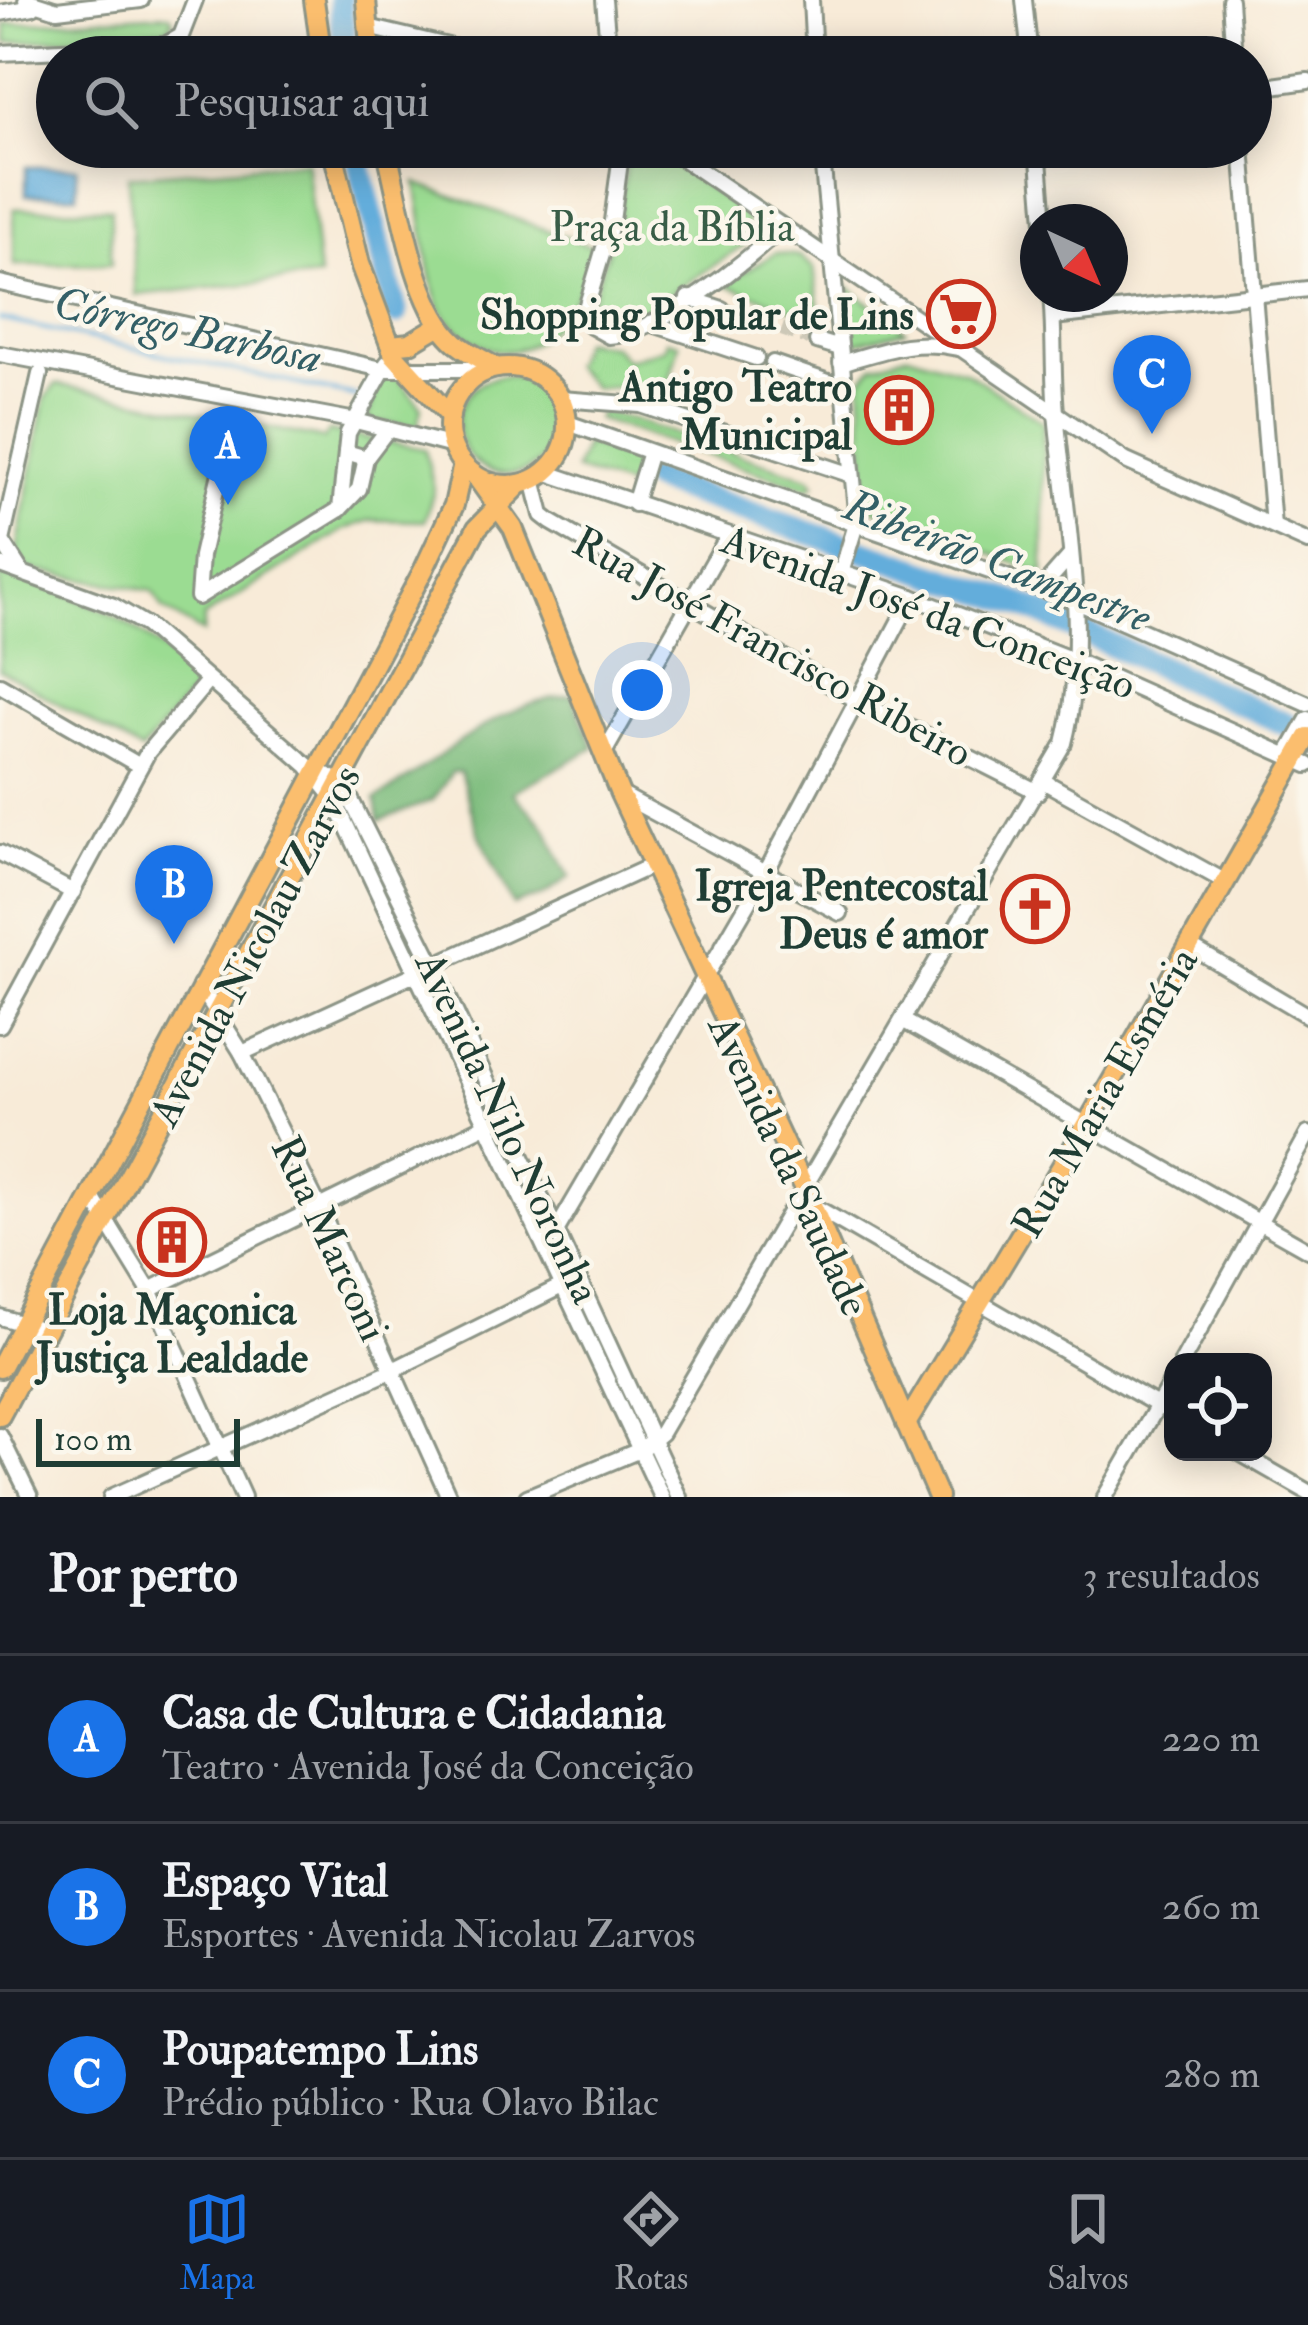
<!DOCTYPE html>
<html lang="pt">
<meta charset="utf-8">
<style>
body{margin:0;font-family:"IM FELL Double Pica",serif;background:#242831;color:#f1f3f6}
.controls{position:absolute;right:36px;bottom:36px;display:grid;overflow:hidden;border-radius:24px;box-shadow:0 6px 30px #0003}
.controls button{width:108px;height:108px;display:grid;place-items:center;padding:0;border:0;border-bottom:3px solid #363941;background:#171b24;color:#f1f3f6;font:60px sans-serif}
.compass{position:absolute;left:1020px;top:204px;width:108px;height:108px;border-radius:50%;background:#171b24;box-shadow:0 6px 30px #0003;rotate:136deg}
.scale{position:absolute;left:36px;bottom:30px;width:204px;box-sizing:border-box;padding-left:12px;border:6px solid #1f3d34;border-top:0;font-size:33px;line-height:42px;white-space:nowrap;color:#1f3d34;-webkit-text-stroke:9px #fbf7ec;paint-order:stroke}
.you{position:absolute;left:642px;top:690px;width:42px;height:42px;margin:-30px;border:9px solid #fff;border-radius:50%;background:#1a73e8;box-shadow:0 0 0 18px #1a73e833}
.badge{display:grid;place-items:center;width:78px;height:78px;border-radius:50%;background:#1a73e8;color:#fff;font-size:39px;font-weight:700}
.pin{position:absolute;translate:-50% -99px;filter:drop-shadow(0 3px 6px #0008)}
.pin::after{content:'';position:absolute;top:63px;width:42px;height:36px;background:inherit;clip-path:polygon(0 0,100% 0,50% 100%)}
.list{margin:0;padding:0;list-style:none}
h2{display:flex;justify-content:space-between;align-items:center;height:156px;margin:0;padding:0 48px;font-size:51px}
h2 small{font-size:39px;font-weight:400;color:#9ea1a6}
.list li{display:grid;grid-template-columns:78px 1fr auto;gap:36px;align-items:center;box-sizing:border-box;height:168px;padding:0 48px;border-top:3px solid #363941}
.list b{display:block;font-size:45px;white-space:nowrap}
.list p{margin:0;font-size:39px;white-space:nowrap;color:#9ea1a6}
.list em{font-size:39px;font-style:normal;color:#9ea1a6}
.icon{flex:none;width:66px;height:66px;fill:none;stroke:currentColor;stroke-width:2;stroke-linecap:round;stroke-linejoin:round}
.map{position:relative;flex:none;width:1308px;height:1497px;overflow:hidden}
.search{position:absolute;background:#171b24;box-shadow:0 6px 30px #0003;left:36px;right:36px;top:36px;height:132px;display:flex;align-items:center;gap:30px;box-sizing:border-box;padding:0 42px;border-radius:66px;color:#9ea1a6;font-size:45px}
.sheet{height:660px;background:#171b24}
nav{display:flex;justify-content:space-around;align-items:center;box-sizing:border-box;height:168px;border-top:3px solid #363941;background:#171b24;font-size:33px;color:#9ea1a6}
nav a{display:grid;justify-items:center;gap:6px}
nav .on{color:#1a73e8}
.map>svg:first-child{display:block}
.green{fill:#9bdc92;stroke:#5d8c63;stroke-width:3}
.forest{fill:#7cbc7c;stroke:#4e7c58;stroke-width:3}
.water{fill:#63addb;stroke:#417588;stroke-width:3}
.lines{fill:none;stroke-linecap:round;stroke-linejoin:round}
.stream{stroke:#63addb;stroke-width:4.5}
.river{stroke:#63addb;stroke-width:24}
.minor-tunnel{stroke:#cdc8b7;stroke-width:14;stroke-dasharray:14 7;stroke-linecap:butt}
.minor-casing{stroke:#8c9486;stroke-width:20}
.major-casing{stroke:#8c9486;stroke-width:24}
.minor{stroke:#fff;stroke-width:14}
.major{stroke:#fbbe6e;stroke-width:18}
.labels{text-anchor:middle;stroke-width:9;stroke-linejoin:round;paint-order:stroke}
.park-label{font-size:42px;fill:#385d47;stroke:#fbf7ec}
.poi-label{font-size:42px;font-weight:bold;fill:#1f3d34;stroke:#fbf7ec;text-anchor:end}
.street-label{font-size:42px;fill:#1f3d34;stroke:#fbf7ec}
.water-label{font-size:45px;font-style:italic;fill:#335f66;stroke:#fbf7ec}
</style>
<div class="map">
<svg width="1308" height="1497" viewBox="0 0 1308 1497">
<rect width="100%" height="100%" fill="#fbf7ec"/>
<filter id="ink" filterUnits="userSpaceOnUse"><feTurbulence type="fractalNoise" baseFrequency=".00833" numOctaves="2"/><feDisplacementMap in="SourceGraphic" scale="24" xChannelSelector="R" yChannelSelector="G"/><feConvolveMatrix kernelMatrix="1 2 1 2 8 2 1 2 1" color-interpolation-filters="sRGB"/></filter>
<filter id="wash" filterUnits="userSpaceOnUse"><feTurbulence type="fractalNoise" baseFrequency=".004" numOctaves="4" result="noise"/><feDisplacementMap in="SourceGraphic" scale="48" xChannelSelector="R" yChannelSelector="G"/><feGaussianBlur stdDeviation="2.7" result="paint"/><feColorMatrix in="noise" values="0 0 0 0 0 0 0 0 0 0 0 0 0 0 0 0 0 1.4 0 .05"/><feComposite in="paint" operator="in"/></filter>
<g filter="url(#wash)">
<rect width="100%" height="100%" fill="#f8ebd8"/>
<g class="green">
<polygon points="169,14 173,20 169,29 7,43 6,24"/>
<polygon points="629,147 650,147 747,215 745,245 622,325 599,315 592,298 618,221"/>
<polygon points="306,162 319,277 136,295 128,176"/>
<path d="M416 183 599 249C580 294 536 379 476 342 464 335 449 323 442 311 427 282 423 217 416 183Z"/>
<polygon points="111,208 111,264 14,265 14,209"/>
<polygon points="776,253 800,256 814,268 821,319 724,284"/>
<polygon points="848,287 905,330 851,344"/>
<polygon points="582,340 613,346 626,360 665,348 667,340 679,343 669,383 594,388 572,366"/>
<polygon points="908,354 965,371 1043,422 1044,574 867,506 861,380 874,365"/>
<polygon points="381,374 395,374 422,408 417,426 367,421"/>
<circle cx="507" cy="425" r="49"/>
<polygon points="56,384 324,439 329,431 425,449 434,489 425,521 371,520 345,529 204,617 203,633 163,609 152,591 28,569 16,555 45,399"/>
<polygon points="601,410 811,478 815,484 808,488 597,419"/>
<polygon points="586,443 638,460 629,487 575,470"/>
<path d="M0 574C77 591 147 625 198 685L141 751 0 670Z"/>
</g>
<path class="forest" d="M572 695 594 748 513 792C522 806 540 817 547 830 555 846 559 861 570 877L543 896 514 906 478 832 460 772H452L433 800 379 821 376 799C444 759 490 705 572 695Z"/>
<rect class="water" x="26" y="167" width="51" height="28"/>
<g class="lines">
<polyline class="stream" points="0,319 363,398"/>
<g class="river">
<polyline points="340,0 346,57"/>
<polyline points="355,147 396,313"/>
<polyline points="653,480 1023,605 1308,734"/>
</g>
</g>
</g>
<g filter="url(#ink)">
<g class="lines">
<polyline class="minor-tunnel" points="722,309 817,341"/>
<g class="minor-casing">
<g id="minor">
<polyline points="26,0 57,10 141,0"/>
<polyline points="604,0 609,57"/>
<polyline points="811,0 814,57"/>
<polyline points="1024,0 1030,57"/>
<polyline points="1230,0 1234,57"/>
<polyline points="0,13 33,7"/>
<polyline points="368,27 494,57"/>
<polyline points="0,53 165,45 181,36 195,0"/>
<polyline points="1251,89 1308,81"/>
<path d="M622 147 612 221 586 308 591 326 609 336C655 335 748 261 781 228"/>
<polyline points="666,147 1126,461 1308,542"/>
<polyline points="821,147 857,521 842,570"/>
<polyline points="1038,147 1044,222"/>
<polyline points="1242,147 1273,526"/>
<polyline points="0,283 382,369 490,369"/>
<polyline points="688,298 722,309"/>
<polyline points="1053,317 1308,289"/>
<polyline points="650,323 756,358"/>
<polyline points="817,341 840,348"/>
<polyline points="0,354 356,421 453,446"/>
<polyline points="773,363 843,387"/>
<path d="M841 363C883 351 914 338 958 348"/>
<polyline points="561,399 641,405 852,475"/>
<polyline points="568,423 1075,601 1308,704"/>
<polyline points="228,438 201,556 198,597 340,509 359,489 366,458"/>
<polyline points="346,452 366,458 388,429"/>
<polyline points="545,472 912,597 1073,660 1308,765"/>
<polyline points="533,479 542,515 551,522 858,701 1038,792"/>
<polyline points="634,504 649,455"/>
<polyline points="340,509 348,433 387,363"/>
<polyline points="0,565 114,606 146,625 308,766 333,797 662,1497"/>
<polyline points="21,571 2,541 40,374"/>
<polyline points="1041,589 1070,556"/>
<polyline points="0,685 140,766"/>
<polyline points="604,753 728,536"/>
<polyline points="1288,754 1308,719"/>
<polyline points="313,767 340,783 349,796 434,966 679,1497"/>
<polyline points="1043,781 1224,881"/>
<polyline points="620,794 840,913"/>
<polyline points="0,853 73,892"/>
<polyline points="1188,945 1308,1016"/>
<polyline points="200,986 242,1053 319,1207 449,1497"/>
<polyline points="904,1021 1308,1250"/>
<polyline points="0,1025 148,752 207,682"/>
<polyline points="242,1053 651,866"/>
<polyline points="90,1194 149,1290 243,1497"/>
<polyline points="812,1205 1173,1414"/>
<polyline points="555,1233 764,876 912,597"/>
<polyline points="149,1290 492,1122"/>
<polyline points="0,1317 47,1331"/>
<polyline points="1182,1362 1308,1134"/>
<polyline points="0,1436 30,1497"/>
<polyline points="1238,1452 1308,1492"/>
<polyline points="111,1497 393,1370 570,1282"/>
<path d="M527 1497 640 1450 661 1433 1064 743C1090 641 1067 527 1057 423 1052 380 1055 337 1051 294"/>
<polyline points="1105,1497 1173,1379"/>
</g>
</g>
<g class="major-casing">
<g id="major">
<polyline points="314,0 322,57"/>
<polyline points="366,0 371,57"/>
<polyline points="332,147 360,264 394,355 450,416"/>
<path d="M386 147C399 199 413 297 449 336 461 350 481 358 497 368"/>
<polyline points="391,345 410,343 440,325"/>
<circle cx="508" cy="426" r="59"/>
<polyline points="475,475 513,528 620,794 806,1191 938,1497"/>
<polyline points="0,1368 424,569 454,505 463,464"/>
<polyline points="0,1416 477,528 520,484"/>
<polyline points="906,1424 1086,1126 1308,737"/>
</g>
</g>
<use href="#minor" class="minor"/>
<use href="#major" class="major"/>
</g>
</g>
<defs>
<g id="supermarket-ring" transform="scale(3.45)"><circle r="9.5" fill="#fbf7ec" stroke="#c8321e" stroke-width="1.5"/><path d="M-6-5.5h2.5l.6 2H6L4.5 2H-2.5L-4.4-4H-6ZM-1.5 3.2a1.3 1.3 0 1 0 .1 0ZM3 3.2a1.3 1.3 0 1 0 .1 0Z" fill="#c8321e"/></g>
<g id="building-ring" transform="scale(3.45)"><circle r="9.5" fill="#fbf7ec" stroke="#c8321e" stroke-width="1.5"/><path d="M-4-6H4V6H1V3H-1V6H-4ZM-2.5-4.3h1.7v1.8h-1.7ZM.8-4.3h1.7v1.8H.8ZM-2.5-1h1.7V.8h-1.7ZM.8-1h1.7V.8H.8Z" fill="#c8321e"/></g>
<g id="church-ring" transform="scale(3.45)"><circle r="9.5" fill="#fbf7ec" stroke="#c8321e" stroke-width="1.5"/><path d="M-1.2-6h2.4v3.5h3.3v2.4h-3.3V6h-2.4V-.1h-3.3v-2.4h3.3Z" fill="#c8321e"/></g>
</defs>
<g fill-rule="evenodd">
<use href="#supermarket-ring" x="961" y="314"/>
<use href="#building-ring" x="899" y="410"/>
<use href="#church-ring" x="1035" y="909"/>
<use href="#building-ring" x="172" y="1242"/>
</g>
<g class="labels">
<g class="park-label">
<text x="672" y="241">Praça da Bíblia</text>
</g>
<g class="poi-label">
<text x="914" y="329">Shopping Popular de Lins</text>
<text x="852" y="401">Antigo Teatro<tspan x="852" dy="48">Municipal</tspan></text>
<text x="988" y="900">Igreja Pentecostal<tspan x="988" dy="48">Deus é amor</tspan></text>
<text x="172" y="1324" text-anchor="middle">Loja Maçonica<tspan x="172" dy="48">Justiça Lealdade</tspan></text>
</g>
<g class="street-label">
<text transform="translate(929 611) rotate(20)" y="15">Avenida José da Conceição</text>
<text transform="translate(773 646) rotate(29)" y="15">Rua José Francisco Ribeiro</text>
<text transform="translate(254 945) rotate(-62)" y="15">Avenida Nicolau Zarvos</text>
<text transform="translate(1104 1092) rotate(-60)" y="15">Rua Maria Esméria</text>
<text transform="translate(509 1127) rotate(65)" y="15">Avenida Nilo Noronha</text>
<text transform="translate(790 1165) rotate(65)" y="15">Avenida da Saudade</text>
<text transform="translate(331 1238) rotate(65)" y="15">Rua Marconi</text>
</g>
<g class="water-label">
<text transform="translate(188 329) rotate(12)" y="16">Córrego Barbosa</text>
<text transform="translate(998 560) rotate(21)" y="16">Ribeirão Campestre</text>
</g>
</g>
</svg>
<div class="controls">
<button><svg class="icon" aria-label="locate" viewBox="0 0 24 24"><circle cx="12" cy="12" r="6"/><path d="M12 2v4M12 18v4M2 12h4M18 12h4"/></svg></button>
</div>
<svg class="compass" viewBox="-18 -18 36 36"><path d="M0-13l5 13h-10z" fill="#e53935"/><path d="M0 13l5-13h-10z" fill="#9ea1a6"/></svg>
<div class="scale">100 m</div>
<div class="you"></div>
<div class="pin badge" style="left:228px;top:505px">A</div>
<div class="pin badge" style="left:174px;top:944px">B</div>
<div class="pin badge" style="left:1152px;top:434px">C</div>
<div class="search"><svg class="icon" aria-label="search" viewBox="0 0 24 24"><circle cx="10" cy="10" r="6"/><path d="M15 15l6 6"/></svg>Pesquisar aqui</div>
</div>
<section class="sheet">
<h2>Por perto<small>3 resultados</small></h2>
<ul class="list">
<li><span class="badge">A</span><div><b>Casa de Cultura e Cidadania</b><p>Teatro · Avenida José da Conceição</p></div><em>220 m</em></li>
<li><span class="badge">B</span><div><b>Espaço Vital</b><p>Esportes · Avenida Nicolau Zarvos</p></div><em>260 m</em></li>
<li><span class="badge">C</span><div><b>Poupatempo Lins</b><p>Prédio público · Rua Olavo Bilac</p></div><em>280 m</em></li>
</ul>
</section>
<nav>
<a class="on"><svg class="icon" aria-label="map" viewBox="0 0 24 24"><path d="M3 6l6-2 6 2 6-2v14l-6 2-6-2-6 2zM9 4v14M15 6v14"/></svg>Mapa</a>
<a><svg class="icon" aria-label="directions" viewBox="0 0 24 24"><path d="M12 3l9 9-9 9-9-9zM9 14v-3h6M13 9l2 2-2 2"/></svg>Rotas</a>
<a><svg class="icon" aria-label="saved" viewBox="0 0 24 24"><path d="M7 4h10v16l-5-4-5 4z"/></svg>Salvos</a>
</nav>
